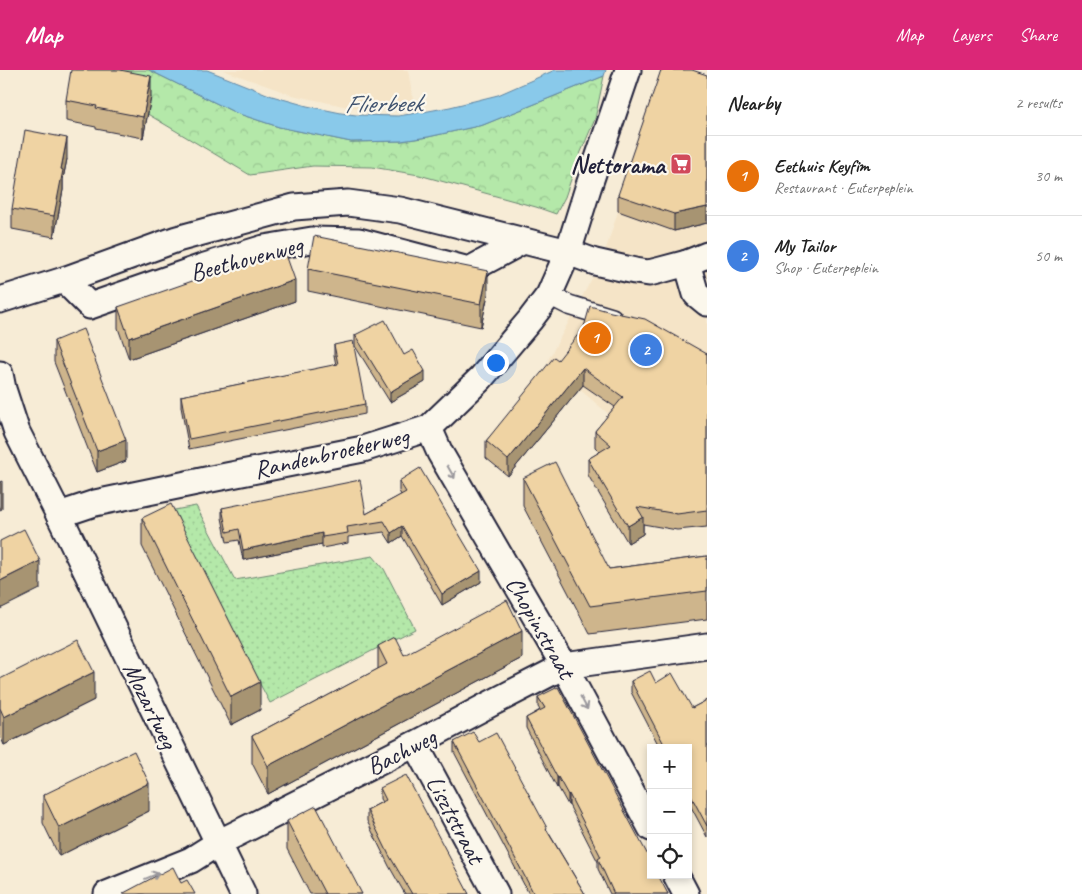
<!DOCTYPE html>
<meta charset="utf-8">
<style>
body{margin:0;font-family:Caveat,sans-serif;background:#f2f2f2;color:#222}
.controls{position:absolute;right:15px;bottom:15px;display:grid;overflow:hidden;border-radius:0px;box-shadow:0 2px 8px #0003}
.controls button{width:45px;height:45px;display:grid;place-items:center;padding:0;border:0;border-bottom:1px solid #e0e0e0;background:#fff;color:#222;font:25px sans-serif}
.you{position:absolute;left:495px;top:292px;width:18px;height:18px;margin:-12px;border:4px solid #fff;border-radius:50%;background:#1a73e8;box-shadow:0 0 0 8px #1a73e833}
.badge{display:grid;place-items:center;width:32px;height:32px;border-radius:50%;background:#db2777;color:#fff;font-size:16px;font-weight:700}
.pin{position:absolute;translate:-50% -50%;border:2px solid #fff;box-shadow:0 1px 5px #0006}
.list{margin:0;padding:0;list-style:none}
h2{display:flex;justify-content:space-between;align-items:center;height:65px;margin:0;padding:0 20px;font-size:21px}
h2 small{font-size:16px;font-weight:400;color:#767676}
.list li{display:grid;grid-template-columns:32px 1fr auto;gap:15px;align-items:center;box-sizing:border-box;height:80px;padding:0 20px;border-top:1px solid #e0e0e0}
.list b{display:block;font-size:19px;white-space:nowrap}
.list p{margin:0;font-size:16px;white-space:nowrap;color:#767676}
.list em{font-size:16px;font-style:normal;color:#767676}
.icon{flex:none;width:28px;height:28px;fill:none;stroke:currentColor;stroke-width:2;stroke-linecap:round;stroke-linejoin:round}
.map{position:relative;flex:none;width:707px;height:824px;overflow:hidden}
header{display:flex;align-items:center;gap:30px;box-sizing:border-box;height:70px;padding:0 25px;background:#db2777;color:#fff}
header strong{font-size:24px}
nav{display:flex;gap:28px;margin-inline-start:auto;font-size:18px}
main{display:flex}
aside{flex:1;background:#fff}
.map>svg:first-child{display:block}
.built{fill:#f5e4c7}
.grass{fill:url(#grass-dots);stroke:#6b8572}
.forest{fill:url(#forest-crowns);stroke:#6b8572}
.water{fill:#89c9ea;stroke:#6086a4}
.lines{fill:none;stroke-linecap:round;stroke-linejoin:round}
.pedestrian-casing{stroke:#22223b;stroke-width:22}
.minor-casing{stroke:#22223b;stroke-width:29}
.pedestrian{stroke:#fbf7ec;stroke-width:19}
.minor{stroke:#fbf7ec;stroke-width:25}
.wall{fill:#ceb58c;stroke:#22223b}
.shaded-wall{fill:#a79472;stroke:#22223b}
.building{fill:#efd3a3;stroke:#22223b}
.oneway{stroke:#99979c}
.labels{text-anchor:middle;stroke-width:4.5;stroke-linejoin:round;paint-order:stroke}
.poi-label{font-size:25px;font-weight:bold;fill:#22223b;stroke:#fbf7ec;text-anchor:end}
.street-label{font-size:25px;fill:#22223b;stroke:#fbf7ec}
.water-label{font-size:26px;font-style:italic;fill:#415470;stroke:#fbf7ec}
</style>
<header>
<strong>Map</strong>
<nav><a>Map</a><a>Layers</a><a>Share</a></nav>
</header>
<main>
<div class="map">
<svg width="707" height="824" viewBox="0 0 707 824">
<defs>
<pattern id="grass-dots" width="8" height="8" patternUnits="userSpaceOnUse" patternTransform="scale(1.25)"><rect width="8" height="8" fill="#b4e8a9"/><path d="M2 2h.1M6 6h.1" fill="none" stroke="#9ac792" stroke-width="1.8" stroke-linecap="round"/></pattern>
<pattern id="forest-crowns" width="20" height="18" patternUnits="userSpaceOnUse" patternTransform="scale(1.25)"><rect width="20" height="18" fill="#b4e8a9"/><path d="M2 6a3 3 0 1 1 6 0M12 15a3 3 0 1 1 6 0" fill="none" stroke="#9ac792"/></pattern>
</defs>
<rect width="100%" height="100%" fill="#f7ecd6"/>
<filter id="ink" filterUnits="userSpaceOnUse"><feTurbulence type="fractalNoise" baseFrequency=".02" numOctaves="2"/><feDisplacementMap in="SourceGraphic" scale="10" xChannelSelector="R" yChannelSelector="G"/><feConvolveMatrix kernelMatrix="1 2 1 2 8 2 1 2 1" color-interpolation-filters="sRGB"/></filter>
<g filter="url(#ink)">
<g class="built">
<polygon points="223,0 408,0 414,36 394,39 348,37 292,25"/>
<polygon points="661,8 707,13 707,427 547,292 603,188"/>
</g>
<polygon class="grass" points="196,436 235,510 373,486 384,499 415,559 270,633 169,441"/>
<polygon class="forest" points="75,0 149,0 236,43 279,57 351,72 402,71 428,67 483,55 604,6 595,49 578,89 565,127 556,144 536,137 419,105 372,97 313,96 250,105 87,8"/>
<polygon class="water" points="149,0 207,0 272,26 307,36 341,43 356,45 398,46 423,42 450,37 498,25 555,0 606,0 604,6 483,55 428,67 401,71 351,72 279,57 236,43"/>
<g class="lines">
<g class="pedestrian-casing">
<polyline id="pedestrian" points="549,225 569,235 612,248"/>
</g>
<g class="minor-casing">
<g id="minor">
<polyline points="687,193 696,224 707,233"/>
<polyline points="64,210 90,236 205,196 264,178 312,170 359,171 469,200 523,171"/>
<polyline points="0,230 64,210 177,169 294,137 348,133 400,140 568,182 595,192 635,201 649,203 661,200 687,193 707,185"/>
<polyline points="0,304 3,319 17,362 59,445 243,824"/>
<polyline points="429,358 440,383 564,596 651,758"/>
<polyline points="59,445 95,433 206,410 363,379 429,358 481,308 530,250 549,225 568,182 588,118 628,0"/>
<polyline points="415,674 496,824"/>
<polyline points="676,805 686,824"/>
<polyline points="107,824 191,790 218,773 415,674 492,633 564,596 707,576"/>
</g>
</g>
<use href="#pedestrian" class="pedestrian"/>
<use href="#minor" class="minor"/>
</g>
<g class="wall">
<polygon points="707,5 707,153 674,161 618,141 618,125"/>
<polygon points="151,27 143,68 96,59 96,57 66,51 66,30"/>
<polygon points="67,89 63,109 63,120 54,167 12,159 12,139"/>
<polygon points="308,199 488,224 481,257 308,221"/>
<polygon points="295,231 129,289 118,258 118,237"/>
<polygon points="355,265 404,285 425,312 390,332 355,276"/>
<polygon points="54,271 126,391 97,402 54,292"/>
<polygon points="334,275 365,334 365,344 189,379 181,337 181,326 336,295 334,285"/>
<polygon points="707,284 707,457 677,460 643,454 643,464 628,473 588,405 588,389 600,382 595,377 595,361 615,337 583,315 508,406 486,388 486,371 558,290"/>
<polygon points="523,408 609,499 707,486 707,549 590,564 523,436"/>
<polygon points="399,411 481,512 442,535 402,466 391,473 384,462 348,467 348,473 322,478 322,474 243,490 239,470 227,472 222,448 222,438 366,444 401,425 399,421"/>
<polygon points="142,448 260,640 231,655 142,476"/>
<polygon points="378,576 404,585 522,588 268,724 252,693 252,666 378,599"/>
<polygon points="0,609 94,630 4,675 0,666"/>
<polygon points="631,611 656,613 692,638 707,630 707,767 688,731 688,678 660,678 631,622"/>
<polygon points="538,627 668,824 610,824 598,799 598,792 569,735 568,735 558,717 557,718 526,658 526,648 540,640 538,637"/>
<polygon points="454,672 479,672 547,760 585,824 529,824 454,682"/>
<polygon points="380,718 469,824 405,824 389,796 367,751 367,740 382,732 380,729"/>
<polygon points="43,725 149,741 59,786 43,753"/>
<polygon points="287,751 362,824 310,824 287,779"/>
</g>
<g class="shaded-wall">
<polygon points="151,6 151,27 143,68 143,47"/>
<polygon points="67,68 67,89 63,109 63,120 54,167 54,146 61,99"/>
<polygon points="707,137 707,153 674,161 674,144"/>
<polygon points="488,201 488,224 481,257 481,234"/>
<polygon points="295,210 295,231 129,289 129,268"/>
<polygon points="583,298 583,315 508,406 508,390"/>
<polygon points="425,301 425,312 390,332 390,322"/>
<polygon points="126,370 126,391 97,402 97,381"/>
<polygon points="2,411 2,439 0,440 0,412"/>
<polygon points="643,447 643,464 628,473 628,456"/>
<polygon points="402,456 402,466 391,473 391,463"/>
<polygon points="322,463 322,474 243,490 243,480"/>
<polygon points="40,491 40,519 0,539 0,511"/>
<polygon points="481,501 481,512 442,535 442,524"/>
<polygon points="522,561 522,588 268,724 268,696"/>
<polygon points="94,602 94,630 4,675 4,647"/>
<polygon points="260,612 260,640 231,655 231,627"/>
<polygon points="557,707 558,707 558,717 557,718"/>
<polygon points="149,713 149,741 59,786 59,758"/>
<polygon points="569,724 569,735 568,735 568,725"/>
</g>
<g class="building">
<polygon points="71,0 120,0 151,6 143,47 96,38 97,36 66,30"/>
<polygon points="661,0 692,0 707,5 707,137 674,144 618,125"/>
<polygon points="25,60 67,68 61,99 63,100 54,146 12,139"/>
<polygon points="314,166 488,201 481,234 308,199"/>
<polygon points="284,179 295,210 129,268 118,237"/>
<polygon points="590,236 611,242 645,249 707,284 707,440 677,444 637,437 643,447 628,456 588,389 611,375 595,361 623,327 583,298 508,390 486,371 554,287 558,290 584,257"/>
<polygon points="385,250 404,285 413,280 425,301 390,322 355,265"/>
<polygon points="83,259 126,370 97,381 54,271"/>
<polygon points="353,271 365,334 189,369 181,326 338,294 334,275"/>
<polygon points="555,392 609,499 707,486 707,521 590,536 523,408"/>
<polygon points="420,398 481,501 442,524 402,456 391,463 384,451 347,457 348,463 322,467 322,463 243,480 239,459 227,462 222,438 360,410 366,444 406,422 399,411"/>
<polygon points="171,434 260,612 231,627 142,448"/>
<polygon points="24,459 40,491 0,511 0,471"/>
<polygon points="507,530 522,561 268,696 252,666 387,594 378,576 395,567 404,585"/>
<polygon points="78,570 94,602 4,647 0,638 0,609"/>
<polygon points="650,601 656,613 672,603 692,638 707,630 707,756 688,720 688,678 666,678 631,611"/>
<polygon points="558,617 651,791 651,805 658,805 668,824 614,824 598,789 601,787 569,724 568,725 558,707 557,707 526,648 545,638 538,627"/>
<polygon points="473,662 479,672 496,663 547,758 546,759 585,824 534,824 454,672"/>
<polygon points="134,681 149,713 59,758 43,725"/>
<polygon points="406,705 469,824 412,824 389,785 367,740 386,730 380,718"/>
<polygon points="316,736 362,824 325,824 287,751"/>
<polygon points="173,797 181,813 187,810 195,824 122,824"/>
</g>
<defs><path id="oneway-shaft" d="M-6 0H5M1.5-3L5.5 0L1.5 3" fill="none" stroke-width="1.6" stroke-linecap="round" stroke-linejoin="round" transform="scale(1.25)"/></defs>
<g class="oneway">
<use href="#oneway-shaft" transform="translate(451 402) rotate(60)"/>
<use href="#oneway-shaft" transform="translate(584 633) rotate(62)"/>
<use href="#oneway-shaft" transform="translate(152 806) rotate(-22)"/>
</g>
</g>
<defs>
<g id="supermarket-square" transform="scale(1.125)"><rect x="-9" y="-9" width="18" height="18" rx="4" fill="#d1495b" stroke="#fbf7ec"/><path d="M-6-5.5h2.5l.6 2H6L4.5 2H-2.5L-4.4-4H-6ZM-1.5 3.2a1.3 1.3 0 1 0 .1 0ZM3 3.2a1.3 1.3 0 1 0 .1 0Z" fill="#fff"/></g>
</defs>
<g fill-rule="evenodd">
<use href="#supermarket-square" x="681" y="94"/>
</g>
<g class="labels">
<g class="poi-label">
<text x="665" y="103">Nettorama</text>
</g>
<g class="street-label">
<text transform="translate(246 188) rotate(-15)" y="9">Beethovenweg</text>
<text transform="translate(331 382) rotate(-13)" y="9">Randenbroekerweg</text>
<text transform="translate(541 557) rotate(60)" y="9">Chopinstraat</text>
<text transform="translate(151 635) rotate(64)" y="9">Mozartweg</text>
<text transform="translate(401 681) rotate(-27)" y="9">Bachweg</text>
<text transform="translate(456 749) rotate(62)" y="9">Lisztstraat</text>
</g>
<g class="water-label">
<text transform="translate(383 33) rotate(-1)" y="9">Flierbeek</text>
</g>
</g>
</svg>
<div class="controls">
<button>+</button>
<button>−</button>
<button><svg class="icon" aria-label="locate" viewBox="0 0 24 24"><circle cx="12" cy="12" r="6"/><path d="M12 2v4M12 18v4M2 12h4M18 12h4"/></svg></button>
</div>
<div class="you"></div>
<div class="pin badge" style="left:595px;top:268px;background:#e8710a">1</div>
<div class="pin badge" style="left:646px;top:280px;background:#3f7fe0">2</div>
</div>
<aside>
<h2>Nearby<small>2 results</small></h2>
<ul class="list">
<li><span class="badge" style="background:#e8710a">1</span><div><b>Eethuis Keyfim</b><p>Restaurant · Euterpeplein</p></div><em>30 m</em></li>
<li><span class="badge" style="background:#3f7fe0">2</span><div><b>My Tailor</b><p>Shop · Euterpeplein</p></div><em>50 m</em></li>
</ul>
</aside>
</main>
